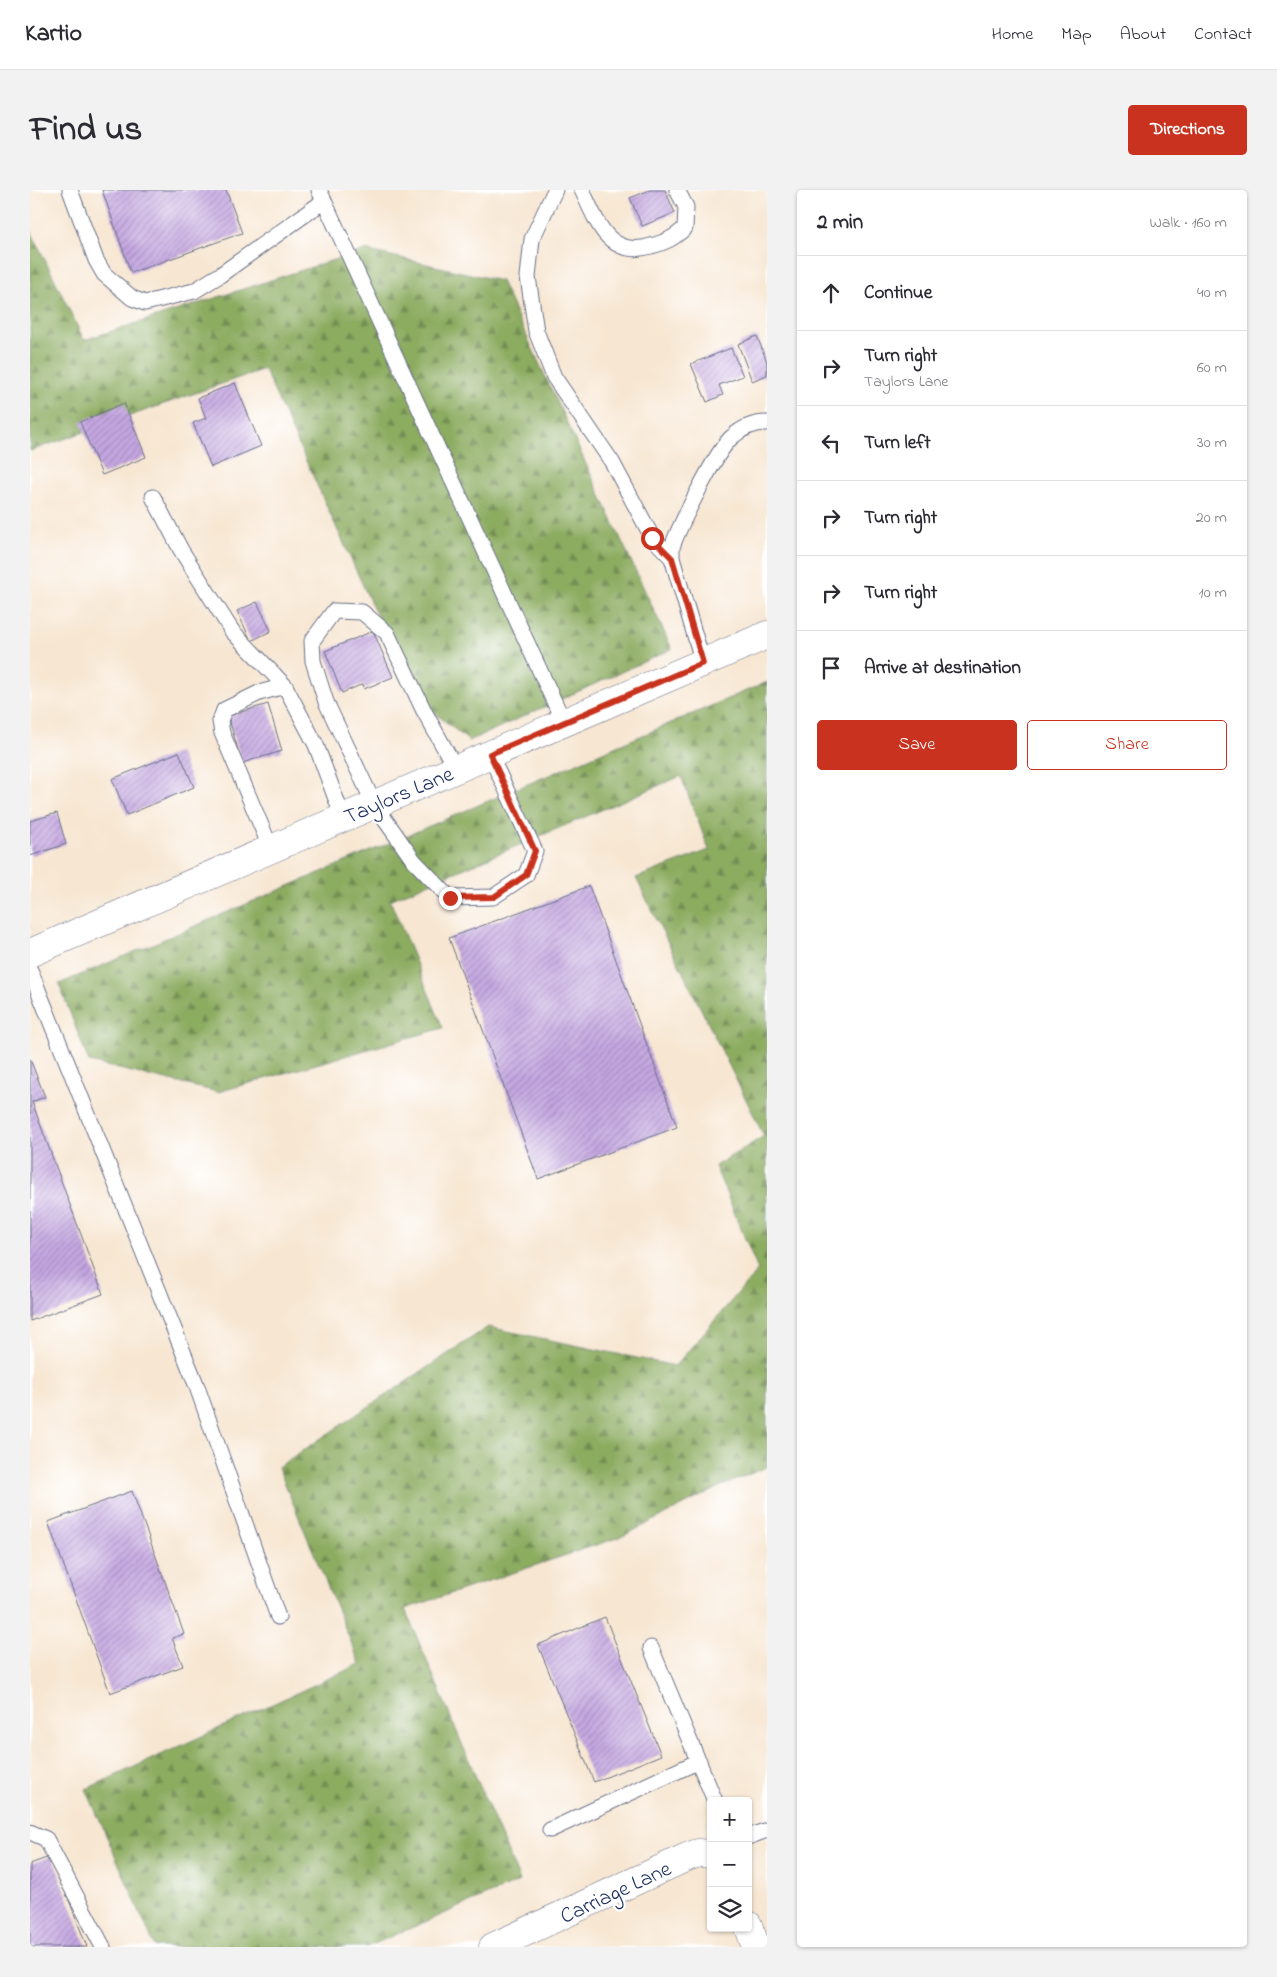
<!DOCTYPE html>
<meta charset="utf-8">
<style>
body{margin:0;font-family:"Indie Flower",sans-serif;background:#f2f2f3;color:#2b2b33}
.controls{position:absolute;right:15px;bottom:15px;display:grid;overflow:hidden;border-radius:5px;box-shadow:0 1px 4px #0004}
.controls button{width:45px;height:45px;display:grid;place-items:center;padding:0;border:0;border-bottom:1px solid #e1e1e2;background:#fff;color:#2b2b33;font:25px sans-serif}
.stop{position:absolute;width:15px;height:15px;margin:-11px;border:4px solid #c8321e;border-radius:50%;background:#fff}
.stop.end{background:#c8321e;border-color:#fff;box-shadow:0 1px 5px #0008}
.list{margin:0;padding:0;list-style:none}
h2{display:flex;justify-content:space-between;align-items:center;height:65px;margin:0;padding:0 20px;font-size:21px}
h2 small{font-size:16px;font-weight:400;color:#7c7c81}
.list li{display:grid;grid-template-columns:32px 1fr auto;gap:15px;align-items:center;box-sizing:border-box;height:75px;padding:0 20px;border-top:1px solid #e1e1e2}
.list b{display:block;font-size:19px;white-space:nowrap}
.list p{margin:0;font-size:16px;white-space:nowrap;color:#7c7c81}
.list em{font-size:16px;font-style:normal;color:#7c7c81}
.actions{display:flex;gap:10px;padding:15px 20px}
.actions a{flex:1;padding:11px 0;border:1px solid #c8321e;border-radius:5px;text-align:center;font-size:18px;color:#c8321e}
.actions .main{background:#c8321e;color:#fff}
.icon{flex:none;width:28px;height:28px;fill:none;stroke:currentColor;stroke-width:2;stroke-linecap:round;stroke-linejoin:round}
.map{position:relative;flex:none;width:737px;height:1757px;overflow:hidden;border-radius:5px}
header{display:flex;align-items:center;gap:30px;box-sizing:border-box;height:70px;padding:0 25px;background:#fff;border-bottom:1px solid #e1e1e2}
header strong{font-size:24px}
nav{display:flex;gap:28px;margin-inline-start:auto;font-size:18px}
.intro{display:flex;align-items:center;justify-content:space-between;box-sizing:border-box;height:120px;padding:0 30px}
h1{margin:0;font-size:35px}
.button{padding:12px 22px;border-radius:5px;background:#c8321e;color:#fff;font-size:18px;font-weight:700}
main{display:flex;gap:30px;padding:0 30px}
aside{flex:1;background:#fff;border-radius:5px;box-shadow:0 1px 4px #0004}
.map>svg:first-child{display:block}
.forest{fill:url(#forest-firs);stroke:#546e5f}
.building{fill:url(#building-hatch)}
.lines{fill:none;stroke-linecap:round;stroke-linejoin:round}
.service-casing{stroke:#686f86;stroke-width:17}
.minor-casing{stroke:#686f86;stroke-width:29}
.tertiary-casing{stroke:#686f86;stroke-width:29}
.service{stroke:#fff;stroke-width:15}
.minor{stroke:#fff;stroke-width:28}
.tertiary{stroke:#fff;stroke-width:28}
.route{stroke:#c8321e;stroke-width:6}
.labels{text-anchor:middle;stroke-width:4.5;stroke-linejoin:round;paint-order:stroke}
.street-label{font-size:22px;fill:#1b2f5e;stroke:#fff}
</style>
<header>
<strong>Kartio</strong>
<nav><a>Home</a><a>Map</a><a>About</a><a>Contact</a></nav>
</header>
<div class="intro"><h1>Find us</h1><a class="button">Directions</a></div>
<main>
<div class="map">
<svg width="737" height="1757" viewBox="0 0 737 1757">
<defs>
<pattern id="forest-firs" width="22" height="20" patternUnits="userSpaceOnUse" patternTransform="scale(1.25)"><rect width="22" height="20" fill="#8cac60"/><path d="M5 1l3.5 6h-7zM16 11l3.5 6h-7z" fill="#728c52"/></pattern>
<pattern id="building-hatch" width="6" height="6" patternUnits="userSpaceOnUse" patternTransform="scale(1.25)"><rect width="6" height="6" fill="#c5a7e1"/><path d="M-1 1l2-2M0 6l6-6M5 7l2-2" fill="none" stroke="#9f88ba"/></pattern>
</defs>
<rect width="100%" height="100%" fill="#fff"/>
<filter id="ink" filterUnits="userSpaceOnUse"><feTurbulence type="fractalNoise" baseFrequency=".02" numOctaves="2"/><feDisplacementMap in="SourceGraphic" scale="10" xChannelSelector="R" yChannelSelector="G"/><feConvolveMatrix kernelMatrix="1 2 1 2 8 2 1 2 1" color-interpolation-filters="sRGB"/></filter>
<filter id="wash" filterUnits="userSpaceOnUse"><feTurbulence type="fractalNoise" baseFrequency=".0096" numOctaves="4" result="noise"/><feDisplacementMap in="SourceGraphic" scale="20" xChannelSelector="R" yChannelSelector="G"/><feGaussianBlur stdDeviation="1.12" result="paint"/><feColorMatrix in="noise" values="0 0 0 0 0 0 0 0 0 0 0 0 0 0 0 0 0 1.4 0 .05"/><feComposite in="paint" operator="in"/></filter>
<g filter="url(#wash)">
<rect width="100%" height="100%" fill="#f7e6d1"/>
<g class="forest">
<polygon points="0,39 54,150 335,60 471,91 642,459 439,551 383,505 234,179 0,261"/>
<polygon points="737,492 737,1277 689,1297 593,1346 375,1419 490,1691 337,1757 125,1757 56,1599 330,1474 248,1277 458,1137 645,1176 728,1080 685,976 734,946 606,688 679,660 651,586 360,710 413,838 188,902 59,872 29,794"/>
</g>
<g id="blocks">
<g class="building">
<polygon points="72,0 196,0 212,43 101,83"/>
<polygon points="620,0 635,0 645,23 612,36 600,8"/>
<polygon points="727,146 737,172 737,185 722,191 708,154"/>
<polygon points="701,158 713,186 689,195 693,205 677,212 661,174"/>
<polygon points="205,193 231,256 181,277 163,233 176,228 168,208"/>
<polygon points="94,213 116,267 72,285 50,232"/>
<polygon points="227,412 241,441 221,451 207,421"/>
<polygon points="343,441 363,487 334,499 333,494 312,503 295,461"/>
<polygon points="238,514 252,561 212,573 198,526"/>
<polygon points="149,562 164,597 97,625 82,589"/>
<polygon points="27,623 36,654 0,666 0,631"/>
<polygon points="559,696 647,937 508,989 419,748"/>
<polygon points="0,869 15,907 2,912 73,1104 0,1131"/>
<polygon points="102,1301 154,1444 142,1448 153,1476 80,1503 18,1332"/>
<polygon points="575,1427 631,1565 564,1592 508,1455"/>
<polygon points="22,1666 57,1757 0,1757 0,1674"/>
</g>
</g>
</g>
<g filter="url(#ink)">
<use href="#blocks" fill-opacity="0" stroke="#686f86" stroke-width="1"/>
<g class="lines">
<g class="service-casing">
<g id="service">
<polyline points="40,0 66,70 74,84 102,108 115,113 164,101 190,85 294,11"/>
<polyline points="289,0 534,533"/>
<polyline points="525,0 502,49 498,87 506,141 524,187 582,272 622,347 642,368"/>
<path d="M552 0C567 32 579 69 621 56 636 52 644 48 655 38L656 17 647 0"/>
<polyline points="123,307 151,360 202,441 255,496 286,555 313,628"/>
<path d="M673 473 642 368V357C649 337 687 259 702 247 712 238 723 233 737 233"/>
<polyline points="426,579 394,521 357,443 332,422 304,421 282,451 283,471 296,512 344,614 384,671 420,708 463,707 496,685 505,661 460,565"/>
<polyline points="241,659 192,543 190,531 194,520 229,503 255,496"/>
<polyline points="0,780 166,1194 248,1427"/>
<polyline points="621,1458 685,1611"/>
<polyline points="520,1640 669,1571"/>
<polyline points="0,1642 16,1649 73,1757"/>
<polyline points="718,1647 737,1640"/>
</g>
</g>
<g class="minor-casing">
<g id="minor">
<polyline points="718,1735 726,1757"/>
<polyline points="463,1757 657,1667 668,1663 681,1664"/>
</g>
</g>
<g class="tertiary-casing">
<polyline id="tertiary" points="0,763 737,445"/>
</g>
<use href="#service" class="service"/>
<use href="#minor" class="minor"/>
<use href="#tertiary" class="tertiary"/>
</g>
</g>
<g class="lines" filter="url(#ink)">
<polyline class="route" points="420,708 464,707 496,685 505,661 460,564 673,473 642,368 622,348"/>
</g>
<g class="labels">
<g class="street-label">
<text transform="translate(368 604) rotate(-23)" y="8">Taylors Lane</text>
<text transform="translate(585 1701) rotate(-25)" y="8">Carriage Lane</text>
</g>
</g>
</svg>
<div class="controls">
<button>+</button>
<button>−</button>
<button><svg class="icon" aria-label="layers" viewBox="0 0 24 24"><path d="M12 4l9 5-9 5-9-5zM3 14l9 5 9-5"/></svg></button>
</div>
<div class="stop" style="left:622px;top:348px"></div>
<div class="stop end" style="left:420px;top:708px"></div>
</div>
<aside>
<h2>2 min<small>Walk · 160 m</small></h2>
<ul class="list">
<li><svg class="icon" aria-label="ahead" viewBox="0 0 24 24"><path d="M12 20V5M6 11l6-6 6 6"/></svg><div><b>Continue</b></div><em>40 m</em></li>
<li><svg class="icon" aria-label="right" viewBox="0 0 24 24"><path d="M7 20v-9h11M14 6l5 5-5 5"/></svg><div><b>Turn right</b><p>Taylors Lane</p></div><em>60 m</em></li>
<li><svg class="icon" aria-label="left" viewBox="0 0 24 24"><path d="M17 20v-9H6M10 6l-5 5 5 5"/></svg><div><b>Turn left</b></div><em>30 m</em></li>
<li><svg class="icon" aria-label="right" viewBox="0 0 24 24"><path d="M7 20v-9h11M14 6l5 5-5 5"/></svg><div><b>Turn right</b></div><em>20 m</em></li>
<li><svg class="icon" aria-label="right" viewBox="0 0 24 24"><path d="M7 20v-9h11M14 6l5 5-5 5"/></svg><div><b>Turn right</b></div><em>10 m</em></li>
<li><svg class="icon" aria-label="arrive" viewBox="0 0 24 24"><path d="M6 21V4h12l-3 4 3 4H6"/></svg><div><b>Arrive at destination</b></div></li>
</ul>
<div class="actions"><a class="main">Save</a><a>Share</a></div>
</aside>
</main>
